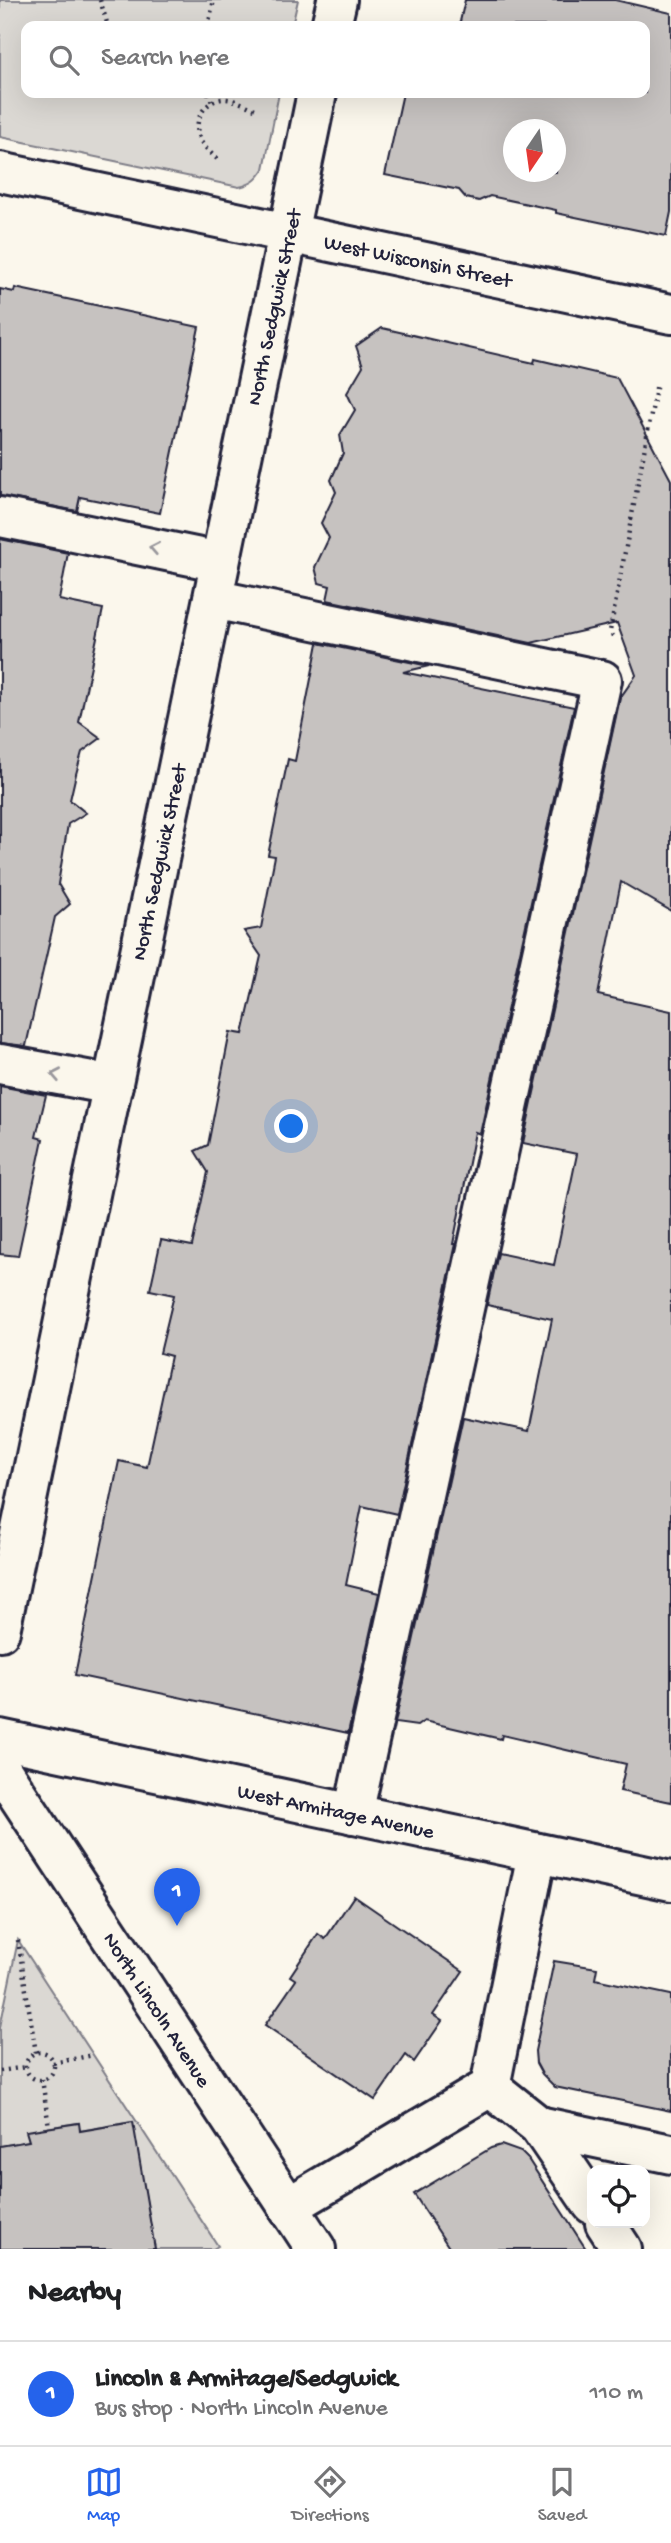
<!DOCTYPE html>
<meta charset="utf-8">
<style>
body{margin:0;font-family:"Gochi Hand",sans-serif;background:#f2f2f2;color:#202124}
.controls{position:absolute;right:21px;bottom:21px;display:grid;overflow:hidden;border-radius:14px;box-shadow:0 7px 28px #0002}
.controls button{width:63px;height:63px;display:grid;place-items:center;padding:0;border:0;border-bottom:2px solid #e0e0e0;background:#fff;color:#202124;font:35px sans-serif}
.compass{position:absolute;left:503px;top:119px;width:63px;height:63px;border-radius:50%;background:#fff;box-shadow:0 7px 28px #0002;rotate:193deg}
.you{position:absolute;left:292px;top:1127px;width:24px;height:24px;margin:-18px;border:5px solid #fff;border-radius:50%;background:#1a73e8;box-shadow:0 0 0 10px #1a73e833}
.badge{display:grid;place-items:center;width:46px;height:46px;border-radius:50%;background:#2563eb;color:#fff;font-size:23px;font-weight:700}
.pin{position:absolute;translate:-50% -58px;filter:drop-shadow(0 2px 4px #0008)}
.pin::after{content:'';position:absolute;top:37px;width:24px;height:21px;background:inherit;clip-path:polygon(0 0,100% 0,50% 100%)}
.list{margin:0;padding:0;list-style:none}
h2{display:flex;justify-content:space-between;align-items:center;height:91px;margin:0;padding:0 28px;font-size:30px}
h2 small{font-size:23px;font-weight:400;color:#757577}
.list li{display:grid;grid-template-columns:46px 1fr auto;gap:21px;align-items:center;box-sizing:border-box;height:105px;padding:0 28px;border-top:2px solid #e0e0e0}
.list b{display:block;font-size:26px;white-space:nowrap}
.list p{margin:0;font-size:23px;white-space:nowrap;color:#757577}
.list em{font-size:23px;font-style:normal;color:#757577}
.icon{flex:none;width:38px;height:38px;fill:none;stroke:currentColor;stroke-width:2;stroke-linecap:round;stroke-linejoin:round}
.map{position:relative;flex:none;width:671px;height:2249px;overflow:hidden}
.search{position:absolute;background:#fff;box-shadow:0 7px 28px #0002;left:21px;right:21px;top:21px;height:77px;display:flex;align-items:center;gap:18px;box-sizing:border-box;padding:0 24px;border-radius:14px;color:#757577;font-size:26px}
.sheet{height:196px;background:#fff}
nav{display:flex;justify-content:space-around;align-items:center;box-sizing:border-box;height:98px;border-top:2px solid #e0e0e0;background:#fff;font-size:19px;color:#757577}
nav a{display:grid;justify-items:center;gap:4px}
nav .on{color:#2563eb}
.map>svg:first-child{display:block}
.green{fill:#dbd8d3;stroke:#7e7d87;stroke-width:2}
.building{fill:#c6c2c0;stroke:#22223b;stroke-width:2;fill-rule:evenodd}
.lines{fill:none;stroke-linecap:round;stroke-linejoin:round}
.minor-casing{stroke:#22223b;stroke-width:44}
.major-casing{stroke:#22223b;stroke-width:44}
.path{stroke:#22223b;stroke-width:4.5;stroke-dasharray:2 5;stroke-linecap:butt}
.minor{stroke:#fbf7ec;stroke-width:38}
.major{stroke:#fbf7ec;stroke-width:38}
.oneway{stroke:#99979c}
.labels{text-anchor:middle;stroke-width:5;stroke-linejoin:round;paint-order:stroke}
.street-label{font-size:21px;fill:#22223b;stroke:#fbf7ec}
</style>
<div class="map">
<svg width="671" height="2249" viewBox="0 0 671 2249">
<rect width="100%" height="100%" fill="#fbf7ec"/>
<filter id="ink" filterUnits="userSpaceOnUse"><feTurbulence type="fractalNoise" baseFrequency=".0143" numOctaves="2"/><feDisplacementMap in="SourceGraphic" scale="14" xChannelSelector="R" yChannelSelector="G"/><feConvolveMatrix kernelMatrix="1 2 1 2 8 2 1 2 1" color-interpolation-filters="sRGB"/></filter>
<g filter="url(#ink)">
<g class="green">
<path d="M0 0H298L292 26H26V93H279L264 169C257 180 252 184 239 187L0 137Z"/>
<polygon points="18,1940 218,2246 213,2249 155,2249 132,2122 80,2131 78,2123 27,2131 29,2141 0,2146 0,2027"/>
</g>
<g class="building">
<path d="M465 0H615L671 13V212L666 236 556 213V210L490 196 479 201 466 198 459 190 385 175 403 93H645V26H459ZM514 130H556V172H514Z"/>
<polygon points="15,288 199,327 160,513 80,497 77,511 0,496 0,289 14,292"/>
<polygon points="382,328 534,363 535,359 617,378 671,480 671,911 621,882 598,995 671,1011 671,1802 620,1791 626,1764 502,1735 501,1739 424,1721 417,1726 395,1723 463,1417 529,1431 552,1319 487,1305 498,1253 554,1265 577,1154 523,1143 620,698 636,675 617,623 531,643 327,600 330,586 319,583 315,567 329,538 321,523 336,492 331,480 343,453 340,435 355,410 347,393 363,366 356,346"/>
<polygon points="0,539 68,553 59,600 103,609 79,722 101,738 82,752 76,774 70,800 86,813 68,824 58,884 70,904 55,917 26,1046 0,1043"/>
<polygon points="318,643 429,666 403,672 574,707 480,1134 475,1132 453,1244 456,1244 397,1514 362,1506 346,1585 379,1593 348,1733 75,1675 119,1461 147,1467 171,1356 160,1353 174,1295 150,1290 161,1240 192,1246 208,1172 195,1151 208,1145 230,1032 243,1034 261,956 244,931 261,928 275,856 268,855 288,759 295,761"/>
<polygon points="0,1086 46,1095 36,1137 43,1139 18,1256 0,1254"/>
<polygon points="354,1896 463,1971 433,2015 442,2021 414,2062 406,2055 375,2100 265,2025 296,1980 290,1976 318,1934 325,1939"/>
<polygon points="554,1961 597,1968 595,1979 671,1995 671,2111 555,2087 542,2074 536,2063 535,2051"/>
<polygon points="133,2122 155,2249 0,2249 0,2146 29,2141 26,2131 79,2123 80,2131"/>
<polygon points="501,2145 521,2152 528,2159 586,2249 450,2249 414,2194 491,2148"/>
</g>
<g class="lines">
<g class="minor-casing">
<g id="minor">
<polyline points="331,26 337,0"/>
<polyline points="0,172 671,314"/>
<polyline points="0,517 220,562"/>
<polyline points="213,599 602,680 353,1814"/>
<polyline points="0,1064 113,1085"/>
<polyline points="0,1631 317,93"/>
<polyline points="0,1739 671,1881"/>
<polyline points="490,2087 539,2126 592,2204"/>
<polyline points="539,2126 671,2154"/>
<polyline points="288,2207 490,2087 537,1853"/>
<polyline points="605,2223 622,2249"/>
</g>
</g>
<g class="major-casing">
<polyline id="major" points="0,1768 316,2249"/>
</g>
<g class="path">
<polyline points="100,0 108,26"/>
<polyline points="208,26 214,0"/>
<polyline points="208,93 212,102"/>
<path d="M217 159C211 153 202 146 199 137 193 121 204 101 222 99 233 98 245 105 255 109"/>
<polyline points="613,636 610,631 657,383"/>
<polyline points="18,1940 36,2053"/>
<circle cx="40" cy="2066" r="14"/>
<polyline points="53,2063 94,2055"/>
<polyline points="0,2071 26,2067"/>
<polyline points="42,2079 49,2127"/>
</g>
<use href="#minor" class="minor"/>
<use href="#major" class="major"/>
</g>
<defs><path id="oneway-chevron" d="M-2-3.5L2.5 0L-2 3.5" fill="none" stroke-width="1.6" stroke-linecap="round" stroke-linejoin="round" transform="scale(1.75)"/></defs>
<g class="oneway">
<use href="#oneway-chevron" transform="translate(154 548) rotate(-169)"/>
<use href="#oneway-chevron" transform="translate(56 1075) rotate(-169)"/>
</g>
</g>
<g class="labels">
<g class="street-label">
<text transform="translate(418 260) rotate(12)" y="7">West Wisconsin Street</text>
<text transform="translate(273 307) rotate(-78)" y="7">North Sedgwick Street</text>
<text transform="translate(158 862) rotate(-78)" y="7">North Sedgwick Street</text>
<text transform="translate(336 1810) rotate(12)" y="7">West Armitage Avenue</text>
<text transform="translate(158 2009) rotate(57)" y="7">North Lincoln Avenue</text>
</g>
</g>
</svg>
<div class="controls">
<button><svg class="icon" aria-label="locate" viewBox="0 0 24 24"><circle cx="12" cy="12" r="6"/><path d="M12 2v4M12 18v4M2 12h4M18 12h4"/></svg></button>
</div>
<svg class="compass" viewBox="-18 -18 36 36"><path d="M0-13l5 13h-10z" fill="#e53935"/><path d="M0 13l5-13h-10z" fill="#757577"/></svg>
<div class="you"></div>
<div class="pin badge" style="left:177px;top:1926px">1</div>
<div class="search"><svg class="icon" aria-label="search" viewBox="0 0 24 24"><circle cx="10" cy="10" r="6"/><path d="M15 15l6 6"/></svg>Search here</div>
</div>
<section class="sheet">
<h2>Nearby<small></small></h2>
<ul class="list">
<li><span class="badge">1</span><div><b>Lincoln &amp; Armitage/Sedgwick</b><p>Bus stop · North Lincoln Avenue</p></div><em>110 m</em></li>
</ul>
</section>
<nav>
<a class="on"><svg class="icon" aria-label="map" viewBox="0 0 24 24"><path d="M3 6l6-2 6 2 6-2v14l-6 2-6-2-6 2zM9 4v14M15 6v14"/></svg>Map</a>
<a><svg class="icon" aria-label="directions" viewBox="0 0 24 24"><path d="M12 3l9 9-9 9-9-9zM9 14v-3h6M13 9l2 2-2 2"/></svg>Directions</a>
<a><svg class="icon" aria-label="saved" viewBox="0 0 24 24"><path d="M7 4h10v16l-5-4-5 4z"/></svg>Saved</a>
</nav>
